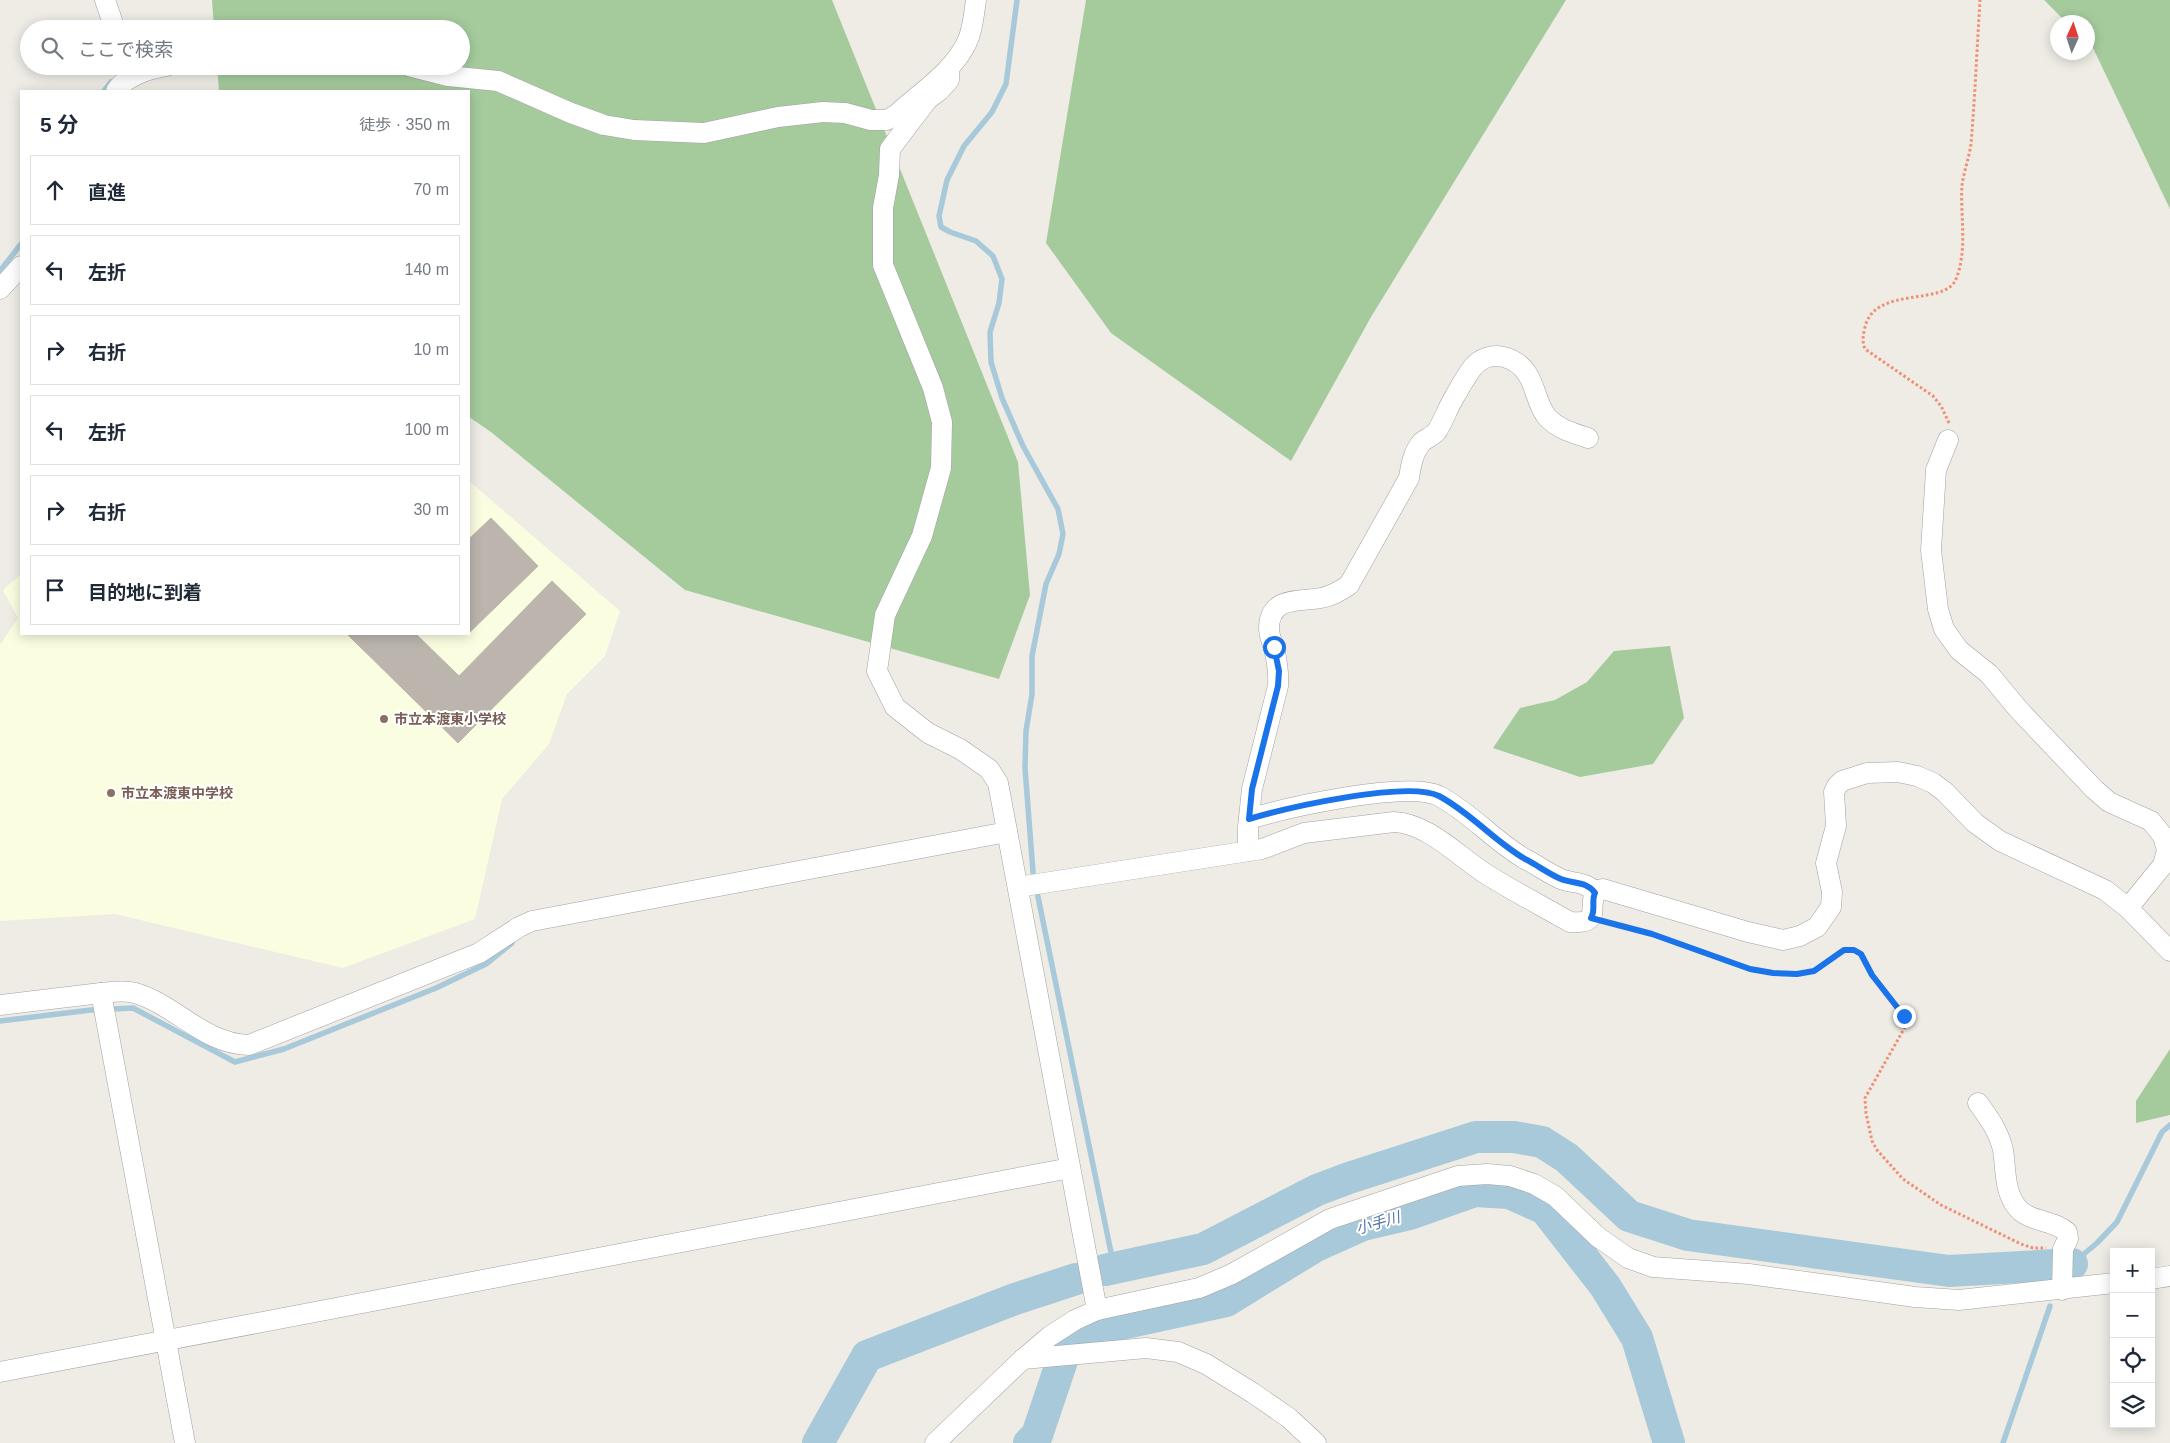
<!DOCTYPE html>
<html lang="ja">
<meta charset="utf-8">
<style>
body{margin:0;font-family:Arial,"Noto Sans JP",sans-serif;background:#f6f6f7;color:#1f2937}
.controls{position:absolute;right:15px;bottom:15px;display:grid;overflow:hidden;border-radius:0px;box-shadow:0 2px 12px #0003}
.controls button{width:45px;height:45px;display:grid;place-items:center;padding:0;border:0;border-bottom:1px solid #e0e1e3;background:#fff;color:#1f2937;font:25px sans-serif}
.compass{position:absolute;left:2050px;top:15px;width:45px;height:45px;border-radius:50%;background:#fff;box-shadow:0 2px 12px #0003;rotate:3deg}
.stop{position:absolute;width:15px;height:15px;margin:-11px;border:4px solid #1a73e8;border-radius:50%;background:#fff}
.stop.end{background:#1a73e8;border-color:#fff;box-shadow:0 1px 5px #0008}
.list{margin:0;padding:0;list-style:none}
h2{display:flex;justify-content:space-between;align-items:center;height:65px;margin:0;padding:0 20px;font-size:21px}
h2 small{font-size:16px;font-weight:400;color:#747a83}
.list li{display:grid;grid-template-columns:32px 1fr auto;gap:15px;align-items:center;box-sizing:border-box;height:70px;margin:0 10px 10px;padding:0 10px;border:1px solid #e0e1e3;border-radius:0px}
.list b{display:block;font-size:19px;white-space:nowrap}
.list em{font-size:16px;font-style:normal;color:#747a83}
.icon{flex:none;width:28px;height:28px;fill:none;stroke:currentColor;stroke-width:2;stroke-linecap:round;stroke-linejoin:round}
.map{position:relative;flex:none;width:2170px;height:1443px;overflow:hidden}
.search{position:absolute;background:#fff;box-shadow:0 2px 12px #0003;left:20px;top:20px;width:450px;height:55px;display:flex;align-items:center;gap:12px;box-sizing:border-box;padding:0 18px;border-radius:28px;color:#747a83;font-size:19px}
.panel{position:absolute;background:#fff;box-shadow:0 2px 12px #0003;left:20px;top:90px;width:450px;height:545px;border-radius:0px}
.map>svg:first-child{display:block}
.education{fill:#fafde0}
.forest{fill:#a5cb9d}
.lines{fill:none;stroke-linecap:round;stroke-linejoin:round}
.stream{stroke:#a8c9d9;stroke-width:5.5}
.river{stroke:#a8c9d9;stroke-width:32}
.building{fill:#bbb5ae;stroke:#bfb5a8}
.minor-casing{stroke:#a2a2a2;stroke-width:21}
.path{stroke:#f08e74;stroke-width:3;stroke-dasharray:2.5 2.5;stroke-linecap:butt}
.minor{stroke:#fff;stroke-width:20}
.route{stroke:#1a73e8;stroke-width:6}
.education-dot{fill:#8d6e63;stroke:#fff;stroke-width:2}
.labels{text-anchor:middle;stroke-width:4;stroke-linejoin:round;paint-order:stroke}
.education-label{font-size:14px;font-weight:bold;fill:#785e54;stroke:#fff;text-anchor:start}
.water-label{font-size:15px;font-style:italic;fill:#5173a7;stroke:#fff}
</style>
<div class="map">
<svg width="2170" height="1443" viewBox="0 0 2170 1443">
<rect width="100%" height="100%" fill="#eeece5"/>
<polygon class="education" points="469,481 620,611 605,656 567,694 549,744 502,799 475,919 343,968 115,914 0,921 0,645 18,618 3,590 21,574 21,634 469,634"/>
<g class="forest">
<polygon points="212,0 832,0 1018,462 1030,595 999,679 685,590 491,432 469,417 469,91 219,91 217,66 461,66 461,29 214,29"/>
<polygon points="1086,0 1566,0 1371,317 1291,461 1111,333 1046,243"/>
<polygon points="2044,0 2170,0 2170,209 2093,48 2088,43 2088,22 2066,22"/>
<polygon points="1670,646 1684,718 1653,764 1580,777 1493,748 1520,708 1555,700 1587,682 1614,651"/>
<polygon points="2170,1049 2170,1115 2136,1123 2136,1101"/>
</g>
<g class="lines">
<g class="stream">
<polyline points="1017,0 1006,84 992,112 964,146 947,180 939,216 941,227 950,232 976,241 993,256 1002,279 999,303 990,332 991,362 1002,398 1023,446 1058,509 1063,534 1059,554 1046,584 1032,656 1032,694 1026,731 1025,768 1033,872"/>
<polyline points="104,91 111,82"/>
<polyline points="0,271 21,244"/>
<polyline points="1037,892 1114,1267"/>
<polyline points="0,1021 91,1010 133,1008 235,1062 284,1049 436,988 486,964 512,943"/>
<polyline points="2069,1271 2072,1264 2097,1243 2117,1222 2162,1132 2170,1125"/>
<polyline points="2003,1443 2050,1306"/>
</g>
<g class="river">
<polyline points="1105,1270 1203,1249 1317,1190 1349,1178 1476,1137 1514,1137 1542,1142 1567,1158 1629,1216 1688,1235 1949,1271 2072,1264"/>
<polyline points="818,1443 867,1356 1015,1299 1076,1279"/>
<polyline points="1029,1443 1037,1435 1067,1346 1084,1332 1226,1301 1314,1247 1363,1225 1410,1214 1475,1191 1509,1193 1545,1209 1605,1286 1637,1338 1669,1443"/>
</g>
</g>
<g class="building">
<polygon points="491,518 538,566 469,633 469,539"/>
<polygon points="552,581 586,614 458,743 347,634 416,634 459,676"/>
</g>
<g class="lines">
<g class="minor-casing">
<g id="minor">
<polyline points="105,0 115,29"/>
<path d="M409 66 448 76 498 81 571 113 604 125 634 130 704 133 778 117 823 112 845 113 871 120H887L897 114C921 92 953 72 967 42 973 30 974 13 976 0"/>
<polyline points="949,68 949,80 939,91 928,99 890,149 889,175 883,208 883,265 933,388 942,422 941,468 922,536 885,615 877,671 895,707 928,733 960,749 989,769 998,783 1097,1310"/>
<path d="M116 91C125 76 149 69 167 66"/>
<polyline points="0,289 21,266"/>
<polyline points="1948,440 1936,470 1931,550 1938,609 1944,629 1959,650 1989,674 2019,710 2094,789 2109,802 2151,821 2163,836 2167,850 2163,865 2128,908"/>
<path d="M1249 819C1285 808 1408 780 1439 796 1471 813 1494 841 1525 859 1537 865 1549 874 1561 879 1573 884 1587 881 1595 893"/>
<path d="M1248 850V827L1252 789 1278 686C1279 673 1277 661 1274 648 1272 642 1269 635 1269 629 1269 596 1299 602 1321 598 1332 596 1340 591 1349 585L1409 478C1411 465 1413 452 1422 442 1427 438 1433 436 1437 431 1444 420 1448 407 1455 396 1460 387 1466 376 1473 367 1490 348 1516 356 1528 375 1536 388 1537 405 1547 417 1558 429 1573 433 1588 438"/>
<path d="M1018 887 1262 849 1304 833 1394 822C1427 823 1458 856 1486 874 1513 891 1542 906 1570 922 1606 925 1584 904 1598 890L1603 889 1748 932 1783 940 1800 936 1817 927 1831 907 1832 892 1826 863 1836 826 1834 792 1837 786 1842 781 1867 773 1898 772 1917 776 1933 783 1945 792 1975 823 2000 841 2105 890 2128 908 2170 951"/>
<path d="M101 993C112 992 124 990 135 993 176 1005 204 1044 249 1045L479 953 519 927 532 921 1007 832"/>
<polyline points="0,1005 101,993 185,1443"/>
<path d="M1978 1103C1989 1118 1999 1132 2003 1150 2006 1168 2004 1190 2016 1206 2028 1223 2053 1219 2067 1232L2068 1239 2063 1249 2062 1290"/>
<polyline points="2151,1279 2170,1276"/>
<polyline points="1023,1359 1146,1348 1178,1352 1206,1364 1253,1393 1289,1418 1316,1443"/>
<polyline points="0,1372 1070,1168"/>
<polyline points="935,1443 1023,1359 1050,1336 1075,1320 1097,1310 1199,1288 1232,1274 1330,1219 1458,1176 1487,1174 1510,1176 1534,1184 1555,1196 1598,1237 1628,1258 1653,1267 1749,1274 1915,1297 1959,1300 2114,1283"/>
</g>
</g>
<g class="path">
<path d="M1949 423 1941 406 1933 396 1865 349C1862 342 1863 335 1865 327 1875 285 1945 307 1956 279 1968 250 1960 215 1962 185 1964 171 1969 158 1971 144 1975 96 1977 48 1980 0"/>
<polyline points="1609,922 1652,934 1750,969 1773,973 1797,974 1814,971 1844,950 1854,950 1861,954 1872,975 1902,1012 1906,1020 1905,1027 1865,1098 1866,1113 1872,1141 1877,1150 1903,1179 1941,1205 2021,1244 2033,1248 2046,1248"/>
</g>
<use href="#minor" class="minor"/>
</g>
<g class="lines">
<path class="route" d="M1274 647 1279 671 1278 686 1252 789 1249 819C1286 808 1407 780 1439 796 1471 813 1494 841 1525 859 1537 865 1549 874 1561 879 1573 884 1587 881 1595 893 1591 901 1596 910 1591 918L1652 934 1750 969 1773 973 1797 974 1814 971 1844 950H1854L1861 954 1872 975 1904 1016"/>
</g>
<g class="education-dot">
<circle cx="384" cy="719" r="5"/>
<circle cx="111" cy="793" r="5"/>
</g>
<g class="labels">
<g class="education-label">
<text x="394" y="724">市立本渡東小学校</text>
<text x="121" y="798">市立本渡東中学校</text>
</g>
<g class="water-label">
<text transform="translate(1378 1223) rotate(-16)" y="5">小手川</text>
</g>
</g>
</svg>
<div class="controls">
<button>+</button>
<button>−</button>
<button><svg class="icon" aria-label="locate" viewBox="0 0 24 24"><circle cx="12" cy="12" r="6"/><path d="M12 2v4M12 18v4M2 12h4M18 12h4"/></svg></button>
<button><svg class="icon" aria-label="layers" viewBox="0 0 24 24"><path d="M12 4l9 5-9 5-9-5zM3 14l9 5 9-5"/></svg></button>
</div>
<svg class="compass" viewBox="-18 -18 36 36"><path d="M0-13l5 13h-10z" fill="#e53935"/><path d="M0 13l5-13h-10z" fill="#747a83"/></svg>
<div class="stop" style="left:1274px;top:647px"></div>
<div class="stop end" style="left:1904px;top:1016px"></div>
<div class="search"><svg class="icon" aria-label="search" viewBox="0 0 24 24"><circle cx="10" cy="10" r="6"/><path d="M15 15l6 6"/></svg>ここで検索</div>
<section class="panel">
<h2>5 分<small>徒歩 · 350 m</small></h2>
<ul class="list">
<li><svg class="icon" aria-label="ahead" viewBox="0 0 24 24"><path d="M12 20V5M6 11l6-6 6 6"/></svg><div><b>直進</b></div><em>70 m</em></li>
<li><svg class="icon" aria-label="left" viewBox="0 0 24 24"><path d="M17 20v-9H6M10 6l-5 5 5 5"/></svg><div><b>左折</b></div><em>140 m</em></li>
<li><svg class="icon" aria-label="right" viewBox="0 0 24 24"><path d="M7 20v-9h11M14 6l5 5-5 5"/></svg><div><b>右折</b></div><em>10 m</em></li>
<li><svg class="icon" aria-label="left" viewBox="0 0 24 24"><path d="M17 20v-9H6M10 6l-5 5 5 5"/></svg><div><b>左折</b></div><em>100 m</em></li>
<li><svg class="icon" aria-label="right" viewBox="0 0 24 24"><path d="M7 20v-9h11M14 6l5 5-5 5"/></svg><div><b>右折</b></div><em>30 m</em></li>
<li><svg class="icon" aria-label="arrive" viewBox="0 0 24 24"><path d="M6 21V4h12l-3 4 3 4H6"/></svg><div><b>目的地に到着</b></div></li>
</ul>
</section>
</div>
